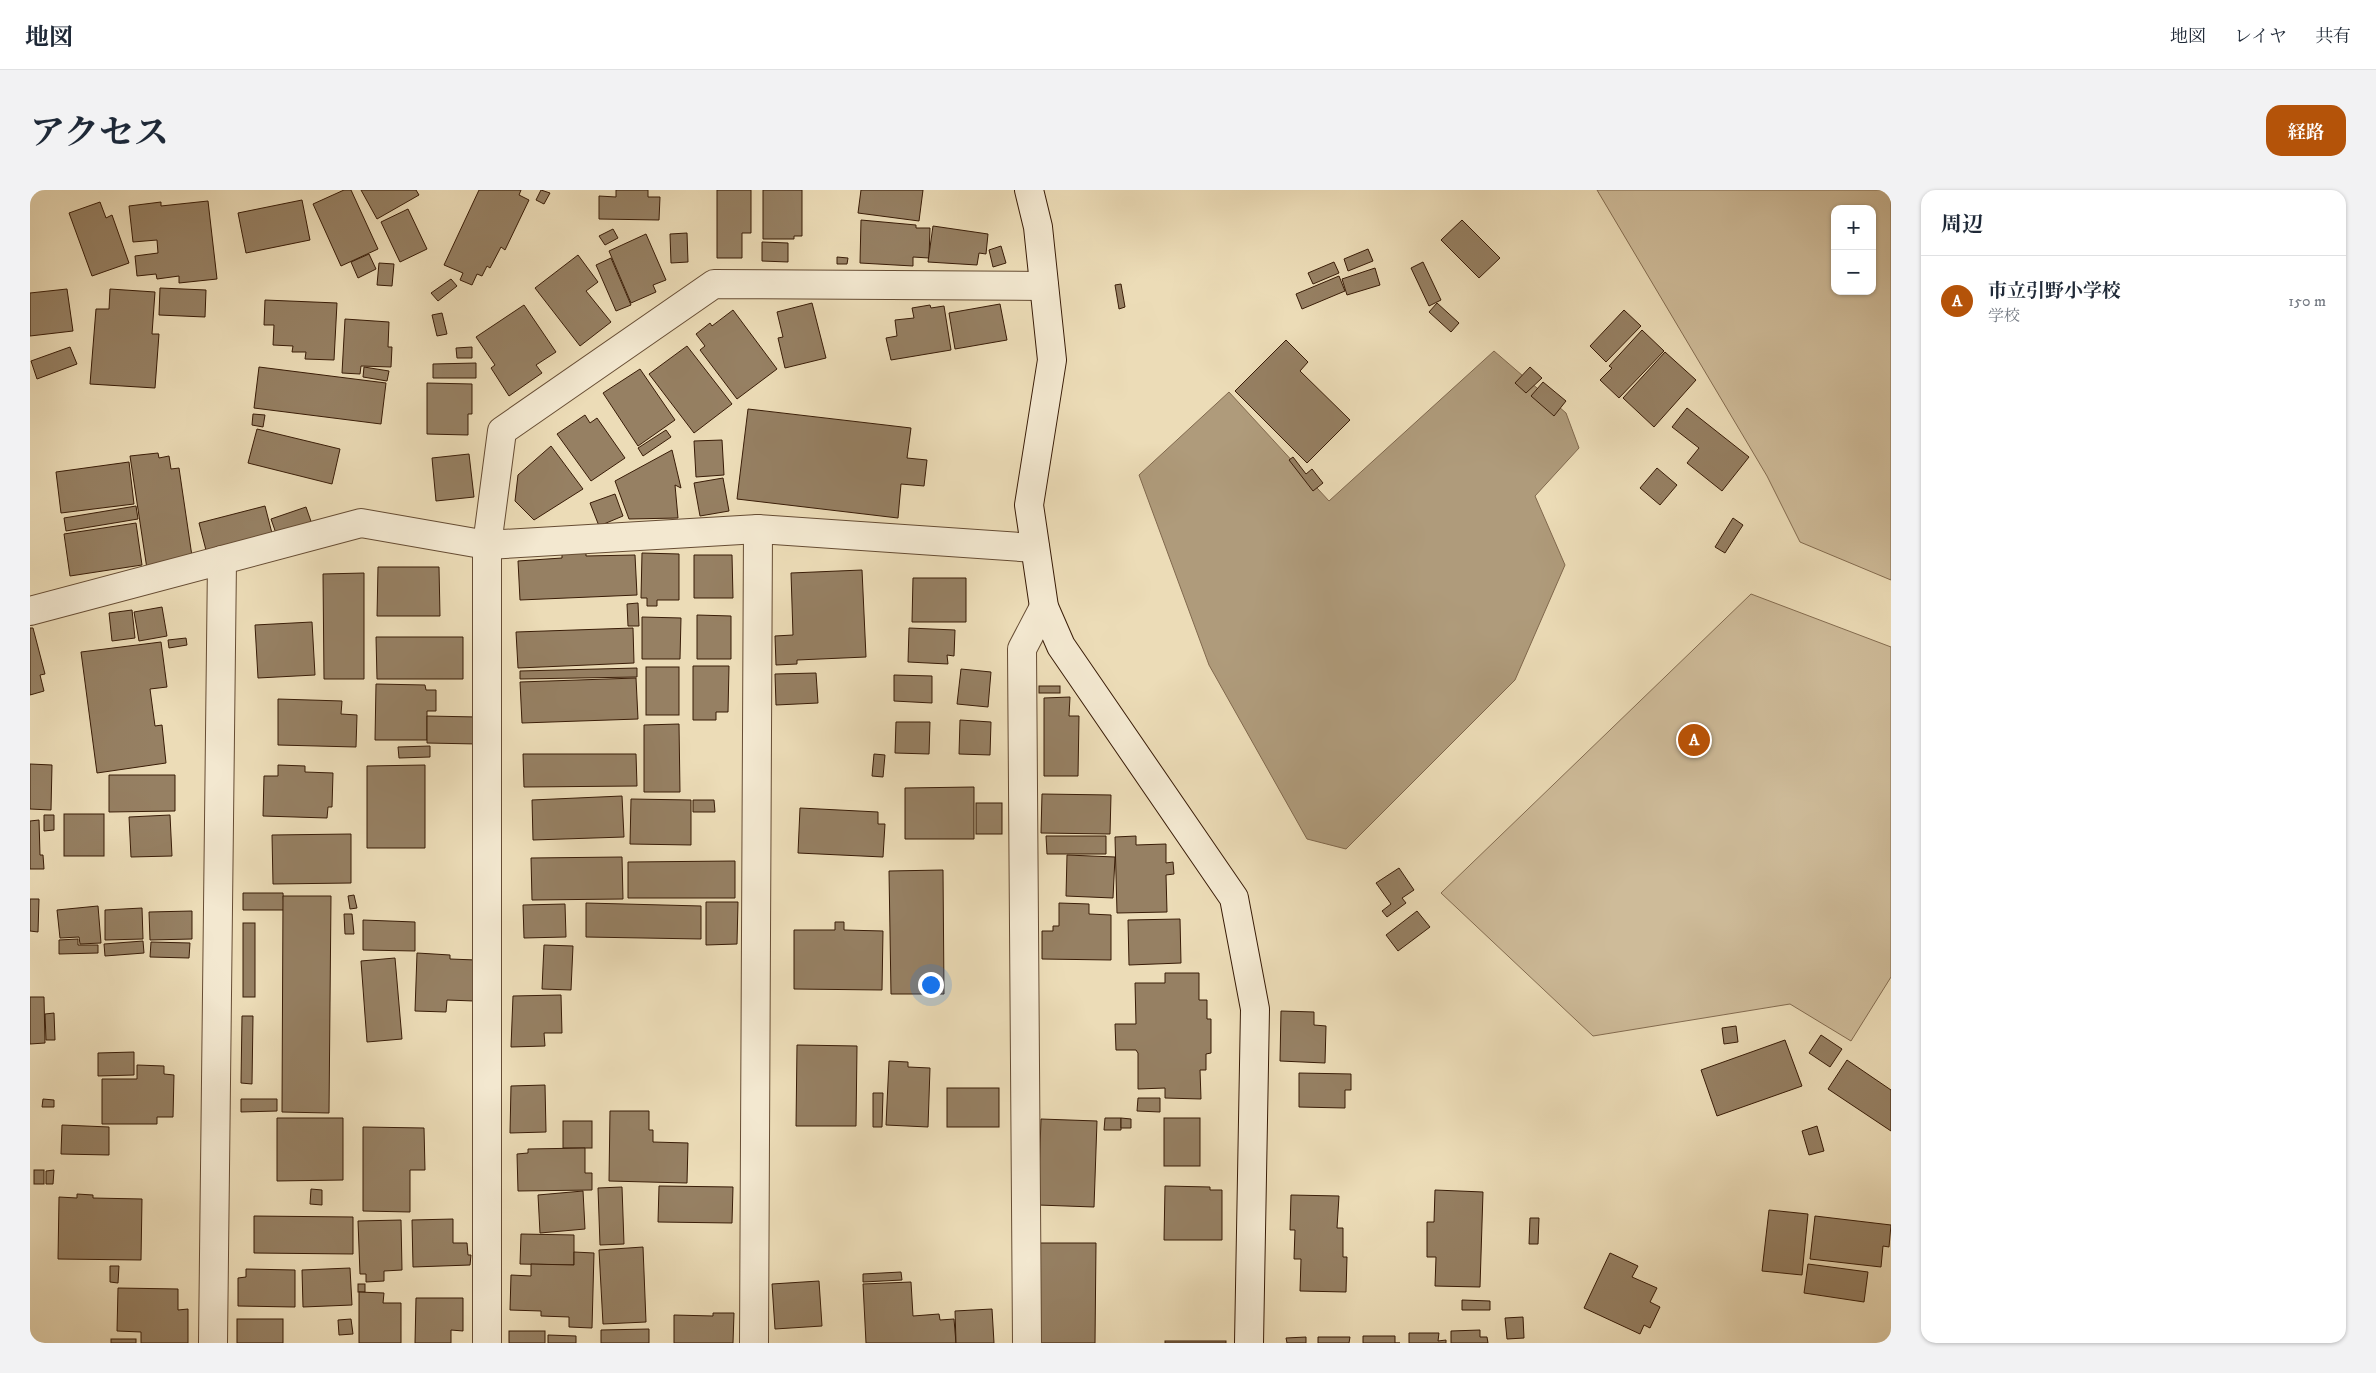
<!DOCTYPE html>
<html lang="ja">
<meta charset="utf-8">
<style>
body{margin:0;font-family:"IM FELL DW Pica","Noto Serif JP",serif;background:#f2f2f3;color:#1f2937}
.controls{position:absolute;right:15px;top:15px;display:grid;overflow:hidden;border-radius:10px;box-shadow:0 1px 4px #0004}
.controls button{width:45px;height:45px;display:grid;place-items:center;padding:0;border:0;border-bottom:1px solid #e0e1e3;background:#fff;color:#1f2937;font:25px sans-serif}
.you{position:absolute;left:900px;top:794px;width:18px;height:18px;margin:-12px;border:4px solid #fff;border-radius:50%;background:#1a73e8;box-shadow:0 0 0 8px #1a73e833}
.badge{display:grid;place-items:center;width:32px;height:32px;border-radius:50%;background:#b45309;color:#fff;font-size:16px;font-weight:700}
.pin{position:absolute;translate:-50% -50%;border:2px solid #fff;box-shadow:0 1px 5px #0006}
.list{margin:0;padding:0;list-style:none}
h2{display:flex;justify-content:space-between;align-items:center;height:65px;margin:0;padding:0 20px;font-size:21px}
h2 small{font-size:16px;font-weight:400;color:#747a83}
.list li{display:grid;grid-template-columns:32px 1fr auto;gap:15px;align-items:center;box-sizing:border-box;height:90px;padding:0 20px;border-top:1px solid #e0e1e3}
.list b{display:block;font-size:19px;white-space:nowrap}
.list p{margin:0;font-size:16px;white-space:nowrap;color:#747a83}
.list em{font-size:16px;font-style:normal;color:#747a83}
.map{position:relative;flex:none;width:1861px;height:1153px;overflow:hidden;border-radius:15px}
header{display:flex;align-items:center;gap:30px;box-sizing:border-box;height:70px;padding:0 25px;background:#fff;border-bottom:1px solid #e0e1e3}
header strong{font-size:24px}
nav{display:flex;gap:28px;margin-inline-start:auto;font-size:18px}
.intro{display:flex;align-items:center;justify-content:space-between;box-sizing:border-box;height:120px;padding:0 30px}
h1{margin:0;font-size:35px}
.button{padding:12px 22px;border-radius:15px;background:#b45309;color:#fff;font-size:18px;font-weight:700}
main{display:flex;gap:30px;padding:0 30px}
aside{flex:1;background:#fff;border-radius:15px;box-shadow:0 1px 4px #0004}
.map>svg:first-child{display:block}
.green{fill:#cebb99;stroke:#846c50;fill-rule:evenodd}
.water{fill:#af9b7b;stroke:#80684d}
.building{fill:#968063;stroke:#391c07}
.lines{fill:none;stroke-linecap:round;stroke-linejoin:round}
.street-casing{stroke:#664c33;stroke-width:30}
.secondary-casing{stroke:#391c07;stroke-width:30}
.street{stroke:#f3e8d0;stroke-width:28}
.secondary{stroke:#f3e8d0;stroke-width:28}
</style>
<header>
<strong>地図</strong>
<nav><a>地図</a><a>レイヤ</a><a>共有</a></nav>
</header>
<div class="intro"><h1>アクセス</h1><a class="button">経路</a></div>
<main>
<div class="map">
<svg width="1861" height="1153" viewBox="0 0 1861 1153">
<rect width="100%" height="100%" fill="#ecdcb7"/>
<filter id="stains"><feTurbulence type="fractalNoise" baseFrequency=".004" numOctaves="4"/><feColorMatrix values="0 0 0 0 .2 0 0 0 0 .09 0 0 0 0 .02 0 0 0 .5 -.17"/></filter>
<radialGradient id="worn" r=".72"><stop offset=".6" stop-color="#630" stop-opacity="0"/><stop offset="1" stop-color="#630" stop-opacity=".3"/></radialGradient>
<g class="green">
<path d="M1567 0H1861V390L1770 352 1737 286ZM1805 19H1842V101H1805Z"/>
<polygon points="1721,404 1861,457 1861,787 1821,851 1760,814 1563,846 1411,703"/>
</g>
<polygon class="water" points="1464,161 1536,223 1549,258 1505,306 1535,375 1485,490 1316,659 1277,649 1179,475 1109,285 1199,202 1299,311"/>
<g class="building">
<polygon points="314,0 321,0 348,59 311,76 283,14"/>
<polygon points="331,0 386,0 389,5 347,29"/>
<polygon points="449,0 491,0 489,5 499,10 475,60 471,57 460,78 457,76 452,86 447,84 442,95 430,90 433,83 414,75"/>
<polygon points="511,0 520,3 514,14 506,10"/>
<polygon points="586,0 618,0 618,7 630,7 629,30 569,29 569,6 586,7"/>
<polygon points="687,0 721,0 721,43 712,43 712,68 687,68"/>
<polygon points="733,0 772,0 772,46 764,46 764,49 733,49"/>
<polygon points="831,0 893,0 889,31 828,23"/>
<polygon points="272,10 280,50 216,63 208,23"/>
<polygon points="178,11 187,89 149,93 149,86 127,89 126,84 107,86 105,66 128,63 127,50 103,52 99,16 131,12 131,16"/>
<polygon points="70,12 76,28 82,25 99,73 62,86 39,23"/>
<polygon points="378,19 397,59 370,72 351,32"/>
<polygon points="831,30 886,35 886,38 900,38 899,68 883,67 883,76 830,73"/>
<polygon points="1432,30 1470,68 1449,88 1411,50"/>
<polygon points="903,36 958,44 956,64 949,63 947,75 898,72"/>
<polygon points="583,39 588,48 575,55 569,46"/>
<polygon points="657,43 658,72 641,73 640,44"/>
<polygon points="616,44 636,90 623,95 626,102 601,113 579,61"/>
<polygon points="732,52 758,53 758,72 732,71"/>
<polygon points="971,56 976,73 963,77 959,60"/>
<polygon points="1338,59 1343,71 1318,81 1314,69"/>
<polygon points="339,64 346,79 328,88 321,72"/>
<polygon points="548,65 568,92 556,101 581,132 550,156 505,98"/>
<polygon points="807,67 818,68 817,74 807,74"/>
<polygon points="581,68 601,115 586,121 566,75"/>
<polygon points="1304,72 1309,83 1283,94 1278,83"/>
<polygon points="1393,72 1411,110 1399,116 1381,78"/>
<polygon points="349,73 364,74 362,96 347,95"/>
<polygon points="1345,78 1350,95 1317,105 1312,89"/>
<polygon points="1309,86 1315,101 1272,119 1266,104"/>
<polygon points="421,89 427,96 408,111 401,103"/>
<polygon points="1091,94 1095,117 1089,119 1085,95"/>
<polygon points="130,98 176,100 175,127 129,125"/>
<polygon points="37,99 43,141 0,146 0,103"/>
<polygon points="80,99 125,102 122,144 129,144 125,198 60,194 66,119 79,119"/>
<polygon points="235,110 307,113 304,170 275,169 276,162 262,162 263,156 243,155 244,135 234,135"/>
<polygon points="782,113 796,168 755,178 748,148 753,147 747,122"/>
<polygon points="1407,113 1429,133 1421,142 1399,122"/>
<polygon points="970,114 977,150 925,159 919,123"/>
<polygon points="494,115 526,162 506,175 512,183 479,206 461,178 465,175 446,147"/>
<polygon points="900,115 901,118 914,116 921,160 861,170 856,148 867,146 865,130 884,128 882,118"/>
<polygon points="703,120 747,179 707,209 670,160 675,156 666,144 680,133 682,136"/>
<polygon points="1594,120 1611,136 1576,172 1560,156"/>
<polygon points="412,123 417,144 407,146 402,125"/>
<polygon points="315,129 359,132 358,157 362,157 361,177 331,176 330,184 312,183"/>
<polygon points="1612,140 1634,161 1589,208 1570,190 1582,178 1579,176"/>
<polygon points="1256,150 1278,172 1270,181 1320,230 1277,273 1205,201"/>
<polygon points="657,156 702,214 664,243 619,184"/>
<polygon points="40,157 47,174 7,189 1,171"/>
<polygon points="442,157 442,168 427,168 426,158"/>
<polygon points="1635,162 1666,190 1624,237 1593,208"/>
<polygon points="446,173 446,188 403,188 403,174"/>
<polygon points="229,177 356,193 351,234 224,218"/>
<polygon points="334,177 359,181 357,191 333,187"/>
<polygon points="1500,177 1512,188 1496,203 1485,193"/>
<polygon points="610,179 645,230 608,256 573,203"/>
<polygon points="1513,192 1536,211 1524,226 1501,206"/>
<polygon points="397,193 442,194 442,224 438,224 438,245 397,244"/>
<polygon points="1657,218 1719,267 1692,301 1657,273 1669,258 1642,237"/>
<polygon points="718,219 881,238 877,268 897,270 894,296 871,294 868,328 707,309"/>
<polygon points="223,224 235,225 233,237 222,235"/>
<polygon points="555,225 560,233 567,228 595,268 561,291 527,244"/>
<polygon points="227,239 310,259 302,294 218,273"/>
<polygon points="636,240 641,247 613,266 608,258"/>
<polygon points="692,250 694,285 666,287 664,251"/>
<polygon points="521,256 553,299 504,330 485,311 488,285"/>
<polygon points="642,260 651,298 645,295 648,328 599,329 585,291"/>
<polygon points="128,263 129,268 139,266 141,279 149,278 163,373 117,379 100,266"/>
<polygon points="439,264 444,307 406,311 402,268"/>
<polygon points="1263,267 1276,284 1282,279 1293,293 1283,301 1259,270"/>
<polygon points="99,272 104,314 31,323 26,282"/>
<polygon points="1627,278 1647,295 1630,315 1610,298"/>
<polygon points="693,288 699,321 670,326 664,293"/>
<polygon points="585,304 593,326 569,336 560,313"/>
<polygon points="106,316 108,329 36,341 34,328"/>
<polygon points="235,316 244,351 178,368 169,333"/>
<polygon points="276,317 284,340 249,352 241,329"/>
<polygon points="1703,328 1713,335 1695,363 1685,357"/>
<polygon points="106,333 112,375 40,386 34,344"/>
<polygon points="556,363 556,366 605,365 607,405 490,410 488,371 532,368 532,364"/>
<polygon points="612,363 649,364 649,410 627,410 627,416 617,416 617,408 611,408"/>
<polygon points="664,365 702,365 703,408 664,408"/>
<polygon points="348,377 409,377 410,426 347,426"/>
<polygon points="832,380 836,467 767,470 767,474 746,475 745,446 763,445 761,383"/>
<polygon points="334,383 334,489 294,489 293,384"/>
<polygon points="883,388 936,388 936,432 882,432"/>
<polygon points="608,413 609,436 598,436 597,414"/>
<polygon points="132,417 137,446 109,451 104,422"/>
<polygon points="102,420 105,448 82,451 79,423"/>
<polygon points="667,425 701,426 701,469 667,469"/>
<polygon points="612,427 651,428 650,469 612,469"/>
<polygon points="282,432 285,485 228,488 225,435"/>
<polygon points="0,438 3,438 15,484 10,485 14,501 0,505"/>
<polygon points="603,438 604,473 488,478 486,442"/>
<polygon points="879,438 925,440 924,466 917,465 918,474 878,472"/>
<polygon points="346,447 433,447 433,489 347,489"/>
<polygon points="156,448 157,455 139,458 138,450"/>
<polygon points="131,452 137,497 120,499 125,536 132,535 136,573 67,583 51,462"/>
<polygon points="663,476 699,476 698,522 686,522 686,530 663,530"/>
<rect x="616" y="477" width="33" height="48"/>
<polygon points="607,478 607,487 490,489 490,481"/>
<polygon points="931,479 961,482 958,517 927,514"/>
<polygon points="786,483 788,513 746,515 745,484"/>
<polygon points="864,485 902,486 902,513 864,511"/>
<polygon points="606,488 608,529 492,533 490,492"/>
<polygon points="346,494 395,495 396,500 406,500 406,521 397,521 397,550 345,550"/>
<rect x="1009" y="496" width="21" height="7"/>
<polygon points="1040,507 1039,526 1049,526 1048,586 1014,586 1014,508"/>
<polygon points="248,509 312,511 311,524 327,525 326,557 248,555"/>
<polygon points="397,526 448,527 447,554 397,553"/>
<polygon points="930,530 961,532 960,565 929,564"/>
<polygon points="866,532 900,532 899,564 865,563"/>
<polygon points="649,534 650,602 614,602 614,535"/>
<polygon points="400,556 400,567 369,568 368,557"/>
<polygon points="493,564 606,564 607,596 494,597"/>
<polygon points="844,564 855,565 853,587 842,586"/>
<polygon points="0,574 22,575 21,620 0,619"/>
<polygon points="248,575 275,576 275,582 303,583 302,617 298,617 297,628 233,626 234,586 248,586"/>
<polygon points="395,575 395,658 337,658 337,576"/>
<polygon points="79,585 145,585 145,621 79,622"/>
<polygon points="944,597 944,649 875,649 875,598"/>
<polygon points="1012,604 1081,605 1080,644 1011,643"/>
<polygon points="592,606 594,647 503,650 502,610"/>
<polygon points="601,609 661,610 661,655 600,654"/>
<polygon points="663,610 684,610 685,622 663,622"/>
<rect x="946" y="613" width="26" height="31"/>
<polygon points="770,618 848,622 848,634 855,634 853,667 768,663"/>
<rect x="34" y="624" width="40" height="42"/>
<polygon points="14,625 24,625 24,640 14,641"/>
<polygon points="140,625 142,666 101,667 99,627"/>
<polygon points="9,630 10,665 13,665 14,679 0,679 0,631"/>
<polygon points="321,644 321,693 243,694 242,645"/>
<polygon points="1016,646 1076,646 1076,664 1017,664"/>
<polygon points="1106,646 1106,655 1136,654 1136,673 1143,672 1144,684 1136,685 1137,722 1087,723 1085,647"/>
<polygon points="1037,665 1085,667 1083,708 1036,706"/>
<polygon points="592,667 593,709 502,710 501,668"/>
<polygon points="705,671 705,708 598,708 598,672"/>
<polygon points="1369,678 1384,700 1372,708 1376,713 1357,727 1352,721 1361,714 1346,693"/>
<polygon points="913,680 914,804 861,804 859,681"/>
<polygon points="213,703 253,703 254,720 213,720"/>
<polygon points="324,705 327,718 320,719 318,706"/>
<polygon points="253,706 301,706 299,923 252,922"/>
<polygon points="0,709 9,709 8,742 0,741"/>
<polygon points="676,712 708,712 707,754 676,755"/>
<polygon points="556,713 671,716 671,749 556,747"/>
<polygon points="1029,713 1059,714 1059,724 1081,725 1081,770 1012,769 1012,741 1023,741 1023,736 1029,736"/>
<polygon points="535,714 536,747 494,748 493,715"/>
<polygon points="68,716 71,753 50,754 49,747 30,748 27,720"/>
<polygon points="112,718 113,749 75,750 75,720"/>
<polygon points="162,721 162,749 120,750 119,722"/>
<polygon points="1387,721 1400,737 1368,761 1356,745"/>
<polygon points="314,724 322,724 324,744 315,744"/>
<polygon points="1150,729 1151,773 1099,775 1098,730"/>
<polygon points="333,730 385,732 385,761 333,760"/>
<polygon points="805,732 814,732 814,740 853,741 852,800 764,799 764,740 805,740"/>
<rect x="213" y="733" width="12" height="74"/>
<polygon points="48,749 48,755 68,755 68,763 29,764 29,750"/>
<polygon points="113,751 114,763 75,766 74,754"/>
<polygon points="121,752 160,753 159,768 120,767"/>
<polygon points="514,755 543,756 541,800 512,799"/>
<polygon points="387,763 420,765 420,769 446,770 444,811 417,810 416,822 385,821"/>
<polygon points="365,768 372,849 337,852 331,771"/>
<polygon points="1135,783 1169,783 1169,810 1177,810 1177,829 1181,829 1181,863 1176,864 1176,880 1170,880 1171,909 1135,908 1135,898 1108,899 1108,863 1106,860 1086,860 1085,834 1106,834 1105,793 1135,793"/>
<polygon points="531,805 532,843 514,843 515,856 481,857 483,806"/>
<polygon points="0,807 14,807 15,853 0,854"/>
<polygon points="1251,821 1284,822 1284,835 1296,836 1295,873 1250,871"/>
<polygon points="24,823 25,850 16,850 15,824"/>
<polygon points="212,826 223,826 222,894 211,893"/>
<polygon points="1706,836 1708,852 1694,854 1692,838"/>
<polygon points="1791,845 1812,859 1800,877 1779,863"/>
<polygon points="1755,850 1772,896 1687,926 1671,880"/>
<polygon points="767,855 827,856 826,936 766,936"/>
<polygon points="104,862 104,885 68,886 68,863"/>
<polygon points="1817,870 1861,900 1861,941 1798,899"/>
<polygon points="859,871 878,872 878,877 900,878 898,937 856,935"/>
<polygon points="107,875 134,876 134,884 144,885 143,927 127,927 127,934 72,934 72,889 107,889"/>
<polygon points="1269,883 1321,884 1321,900 1315,900 1315,918 1269,917"/>
<polygon points="515,895 516,942 480,943 481,896"/>
<rect x="917" y="898" width="52" height="39"/>
<polygon points="843,903 853,903 852,937 843,937"/>
<polygon points="1108,908 1130,908 1130,922 1107,921"/>
<polygon points="13,909 24,910 24,917 12,917"/>
<polygon points="211,909 247,909 247,921 211,922"/>
<polygon points="580,921 619,921 619,940 623,940 623,952 658,953 657,993 579,991"/>
<polygon points="247,928 313,928 313,990 247,991"/>
<polygon points="1075,928 1091,928 1091,940 1074,940"/>
<polygon points="1091,928 1101,929 1101,938 1091,938"/>
<rect x="1134" y="928" width="36" height="48"/>
<polygon points="1011,929 1067,931 1064,1017 1008,1015"/>
<rect x="533" y="931" width="29" height="27"/>
<polygon points="32,935 79,937 79,965 31,964"/>
<polygon points="1787,936 1794,961 1779,965 1772,941"/>
<polygon points="333,937 394,938 395,980 380,980 380,1022 333,1021"/>
<polygon points="555,958 555,983 562,983 562,1000 488,1001 487,964 498,963 498,959"/>
<rect x="4" y="980" width="10" height="14"/>
<polygon points="24,980 23,994 16,994 16,981"/>
<polygon points="629,996 703,997 702,1033 628,1032"/>
<polygon points="1135,996 1180,997 1180,1000 1192,1000 1192,1050 1134,1050"/>
<polygon points="592,997 594,1054 570,1055 568,998"/>
<polygon points="281,999 292,1000 292,1015 280,1014"/>
<polygon points="1405,1000 1453,1002 1450,1097 1405,1096 1406,1067 1397,1067 1397,1032 1404,1032"/>
<polygon points="553,1001 555,1039 510,1043 508,1005"/>
<polygon points="47,1004 63,1005 63,1008 112,1009 111,1070 28,1069 29,1007 47,1008"/>
<polygon points="1261,1005 1309,1006 1307,1038 1313,1038 1313,1067 1317,1067 1316,1102 1270,1101 1271,1069 1264,1069 1265,1040 1260,1040"/>
<polygon points="1739,1020 1778,1024 1772,1085 1732,1081"/>
<polygon points="224,1026 323,1027 323,1064 224,1063"/>
<polygon points="1785,1026 1861,1035 1859,1057 1853,1056 1851,1077 1780,1069"/>
<polygon points="1500,1028 1509,1028 1508,1054 1499,1054"/>
<polygon points="423,1029 423,1053 437,1053 438,1065 441,1065 440,1075 383,1077 382,1030"/>
<polygon points="371,1030 372,1080 354,1081 354,1091 336,1092 336,1084 330,1084 328,1031"/>
<polygon points="491,1044 544,1045 544,1075 490,1074"/>
<polygon points="1007,1053 1066,1053 1065,1153 1007,1153"/>
<polygon points="613,1057 616,1132 573,1134 569,1060"/>
<polygon points="544,1062 564,1063 562,1138 539,1137 539,1127 511,1126 511,1121 480,1120 481,1085 501,1086 501,1074 544,1075"/>
<polygon points="1580,1063 1608,1076 1602,1087 1627,1098 1620,1112 1630,1117 1620,1138 1614,1135 1610,1144 1554,1118"/>
<polygon points="1778,1074 1838,1082 1834,1112 1774,1103"/>
<polygon points="80,1076 89,1076 88,1093 80,1092"/>
<polygon points="320,1078 322,1115 273,1117 272,1080"/>
<polygon points="216,1079 265,1080 265,1117 208,1116 208,1088 216,1087"/>
<polygon points="871,1082 872,1090 833,1092 833,1084"/>
<polygon points="789,1091 792,1136 745,1139 742,1094"/>
<polygon points="881,1092 883,1126 909,1124 910,1130 924,1129 926,1153 836,1153 833,1094"/>
<rect x="328" y="1094" width="7" height="8"/>
<polygon points="88,1098 148,1099 148,1120 158,1119 158,1153 111,1153 111,1142 87,1141"/>
<polygon points="329,1102 354,1103 353,1113 371,1113 371,1153 329,1153"/>
<polygon points="386,1108 433,1108 433,1141 421,1140 421,1153 385,1153"/>
<polygon points="1432,1110 1460,1111 1460,1120 1432,1120"/>
<polygon points="962,1119 964,1153 926,1153 925,1121"/>
<polygon points="683,1123 704,1123 703,1153 644,1153 644,1125 683,1126"/>
<polygon points="1493,1127 1494,1148 1477,1149 1475,1128"/>
<rect x="207" y="1129" width="46" height="24"/>
<polygon points="321,1129 323,1144 309,1145 308,1130"/>
<polygon points="619,1139 619,1153 571,1153 571,1140"/>
<polygon points="1450,1140 1450,1147 1457,1147 1458,1153 1421,1153 1421,1141"/>
<rect x="479" y="1141" width="36" height="12"/>
<polygon points="1379,1143 1409,1143 1408,1151 1416,1150 1416,1153 1379,1153"/>
<polygon points="518,1145 546,1146 546,1153 518,1153"/>
<polygon points="1333,1146 1365,1146 1365,1153 1370,1153 1333,1153"/>
<polygon points="1276,1147 1276,1153 1257,1153 1256,1148"/>
<polygon points="1288,1147 1320,1147 1319,1153 1288,1153"/>
<rect x="81" y="1149" width="25" height="4"/>
<rect x="1135" y="1151" width="61" height="2"/>
</g>
<g class="lines">
<g class="street-casing">
<g id="street">
<polyline points="0,421 331,333 457,355 728,339 1005,358"/>
<polyline points="183,1153 192,370"/>
<polyline points="457,1153 457,355 472,241 684,94 1014,96"/>
<polyline points="724,1153 728,339"/>
<polyline points="997,1153 992,459 1014,417"/>
</g>
</g>
<g class="secondary-casing">
<polyline id="secondary" points="999,0 1008,37 1022,170 999,315 1014,417 1031,456 1204,708 1225,819 1219,1153"/>
</g>
<use href="#street" class="street"/>
<use href="#secondary" class="secondary"/>
</g>
<rect width="100%" height="100%" filter="url(#stains)"/>
<rect width="100%" height="100%" fill="url(#worn)"/>
</svg>
<div class="controls">
<button>+</button>
<button>−</button>
</div>
<div class="you"></div>
<div class="pin badge" style="left:1664px;top:550px">A</div>
</div>
<aside>
<h2>周辺<small></small></h2>
<ul class="list">
<li><span class="badge">A</span><div><b>市立引野小学校</b><p>学校</p></div><em>150 m</em></li>
</ul>
</aside>
</main>
